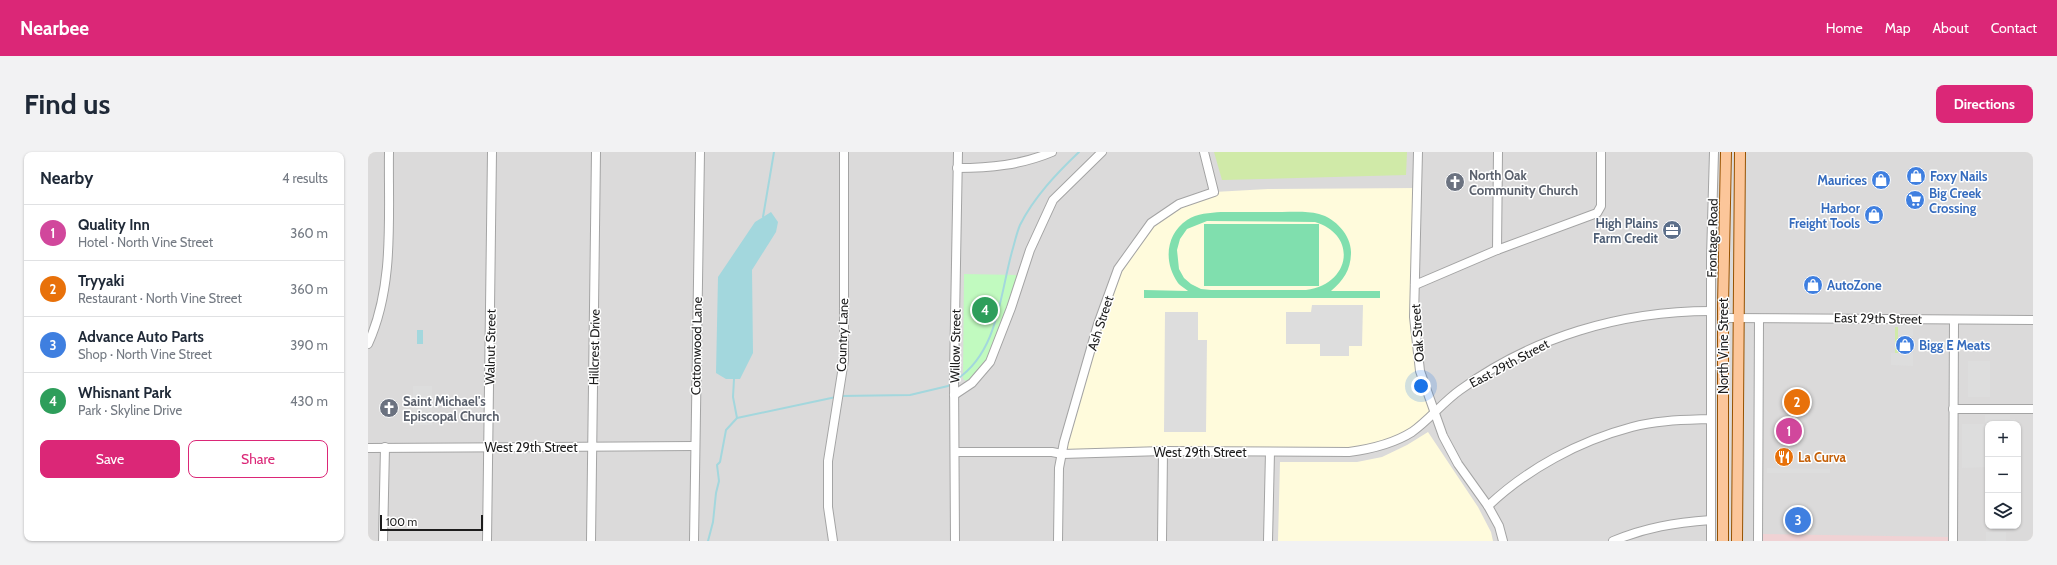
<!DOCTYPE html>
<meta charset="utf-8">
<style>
body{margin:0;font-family:Cabin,sans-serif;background:#f2f2f3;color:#1f2937}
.controls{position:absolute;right:12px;bottom:12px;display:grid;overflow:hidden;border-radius:8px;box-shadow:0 1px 3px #0004}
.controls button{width:36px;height:36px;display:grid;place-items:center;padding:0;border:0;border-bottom:1px solid #e0e1e3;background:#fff;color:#1f2937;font:20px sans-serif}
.scale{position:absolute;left:12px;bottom:10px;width:103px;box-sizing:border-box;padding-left:4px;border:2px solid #1d1d1d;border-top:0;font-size:11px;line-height:14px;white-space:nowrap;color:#1d1d1d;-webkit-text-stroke:3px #fff;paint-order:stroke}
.you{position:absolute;left:1053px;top:234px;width:14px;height:14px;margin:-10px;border:3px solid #fff;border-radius:50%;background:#1a73e8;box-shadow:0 0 0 6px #1a73e833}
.badge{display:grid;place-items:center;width:26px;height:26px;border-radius:50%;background:#db2777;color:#fff;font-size:13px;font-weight:700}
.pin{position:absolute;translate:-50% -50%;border:2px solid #fff;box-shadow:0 1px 4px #0006}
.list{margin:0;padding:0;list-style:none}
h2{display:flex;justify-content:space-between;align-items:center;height:52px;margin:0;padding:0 16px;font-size:17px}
h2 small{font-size:13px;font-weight:400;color:#747a83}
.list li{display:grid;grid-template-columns:26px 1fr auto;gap:12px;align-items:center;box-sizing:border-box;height:56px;padding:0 16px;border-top:1px solid #e0e1e3}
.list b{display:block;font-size:15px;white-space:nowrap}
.list p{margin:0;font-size:13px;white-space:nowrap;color:#747a83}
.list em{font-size:13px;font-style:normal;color:#747a83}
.actions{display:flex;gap:8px;padding:12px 16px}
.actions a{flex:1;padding:9px 0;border:1px solid #db2777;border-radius:8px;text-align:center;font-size:14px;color:#db2777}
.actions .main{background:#db2777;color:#fff}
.icon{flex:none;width:22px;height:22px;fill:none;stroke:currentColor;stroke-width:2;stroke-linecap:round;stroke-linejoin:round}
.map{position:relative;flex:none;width:1665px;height:389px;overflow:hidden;border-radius:8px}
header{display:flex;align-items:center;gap:24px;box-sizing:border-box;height:56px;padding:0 20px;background:#db2777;color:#fff}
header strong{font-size:19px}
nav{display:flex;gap:22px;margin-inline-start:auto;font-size:14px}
.intro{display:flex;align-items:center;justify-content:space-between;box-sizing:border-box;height:96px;padding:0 24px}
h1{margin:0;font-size:28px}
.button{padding:10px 18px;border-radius:8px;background:#db2777;color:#fff;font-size:14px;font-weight:700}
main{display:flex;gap:24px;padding:0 24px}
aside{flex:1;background:#fff;border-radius:8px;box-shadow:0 1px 3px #0004}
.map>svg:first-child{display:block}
.residential{fill:#dbdada;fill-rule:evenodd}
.commercial{fill:#f0d2d4}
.education{fill:#fffbdc}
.grass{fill:#d0eaa8}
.park{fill:#c1fabf}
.pitch{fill:#80dfae;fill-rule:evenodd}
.parking{fill:#ddd}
.water{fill:#a3d7dd}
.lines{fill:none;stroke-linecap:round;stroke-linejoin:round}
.stream{stroke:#a3d7dd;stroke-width:2}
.minor-casing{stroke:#a4a4a4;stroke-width:10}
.major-casing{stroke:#975200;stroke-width:12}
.minor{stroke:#fff;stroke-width:8}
.major{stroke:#fcc69a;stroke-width:10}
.labels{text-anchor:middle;stroke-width:3;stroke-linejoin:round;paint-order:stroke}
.worship-label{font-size:13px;font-weight:bold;fill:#5b616d;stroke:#fff;text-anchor:start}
.shop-label{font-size:13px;font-weight:bold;fill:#366cbe;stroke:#fff;text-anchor:start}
.service-label{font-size:13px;font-weight:bold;fill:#4e5e75;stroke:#fff;text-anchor:end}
.street-label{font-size:13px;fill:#1d1d1d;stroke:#fff}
.food-label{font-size:13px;font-weight:bold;fill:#c56008;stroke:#fff;text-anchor:start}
</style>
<header>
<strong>Nearbee</strong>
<nav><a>Home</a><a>Map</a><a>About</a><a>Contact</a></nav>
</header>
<div class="intro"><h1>Find us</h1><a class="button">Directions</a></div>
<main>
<aside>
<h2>Nearby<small>4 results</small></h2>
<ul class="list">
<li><span class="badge" style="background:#d1479c">1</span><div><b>Quality Inn</b><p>Hotel · North Vine Street</p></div><em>360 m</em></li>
<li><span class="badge" style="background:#e8710a">2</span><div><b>Tryyaki</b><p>Restaurant · North Vine Street</p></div><em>360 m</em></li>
<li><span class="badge" style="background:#3f7fe0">3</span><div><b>Advance Auto Parts</b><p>Shop · North Vine Street</p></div><em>390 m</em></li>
<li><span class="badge" style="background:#2e9e5b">4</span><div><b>Whisnant Park</b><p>Park · Skyline Drive</p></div><em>430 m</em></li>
</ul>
<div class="actions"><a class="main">Save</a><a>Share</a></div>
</aside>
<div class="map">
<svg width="1665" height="389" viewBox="0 0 1665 389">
<rect width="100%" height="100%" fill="#efe9e3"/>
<path class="residential" d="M0 0H1665V389H0ZM1620 272H1650V374H1620Z"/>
<polygon class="commercial" points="1395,382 1583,385 1583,389 1395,389"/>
<g class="education">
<polygon points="1050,36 1046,165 1051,202 1066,261 1044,280 1003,297 694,302 750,117 766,92 797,61 846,40 900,37"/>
<polygon points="1060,280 1110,355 1123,380 1125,389 910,389 912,310 989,310 1014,305 1039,293"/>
</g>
<g class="grass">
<polygon points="846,0 1039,0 1038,23 854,28"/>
<rect x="1527" y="175" width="3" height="26"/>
</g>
<path class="park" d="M596 122 649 123C638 156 629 209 598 229L595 227Z"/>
<g class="pitch">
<path d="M853 60C873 60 894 60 914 60 926 60 939 59 951 62 967 66 983 83 983 100 983 117 976 128 963 139H1012V146H776V138L820 139C817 136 812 134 810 131 795 110 798 82 819 68 829 61 842 61 853 60ZM839 69 947 70C990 83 983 132 938 138H843L833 137 823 132 816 126 811 117 809 98 812 87 819 77Z"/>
<rect x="836" y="72" width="115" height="62"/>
</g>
<g class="parking">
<polygon points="944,153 995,153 994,194 981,194 981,204 952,204 952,192 918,192 918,160 943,160"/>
<polygon points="797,160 830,160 830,188 839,188 838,280 796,280"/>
<polygon points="1530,173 1545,173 1545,184 1530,183"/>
<polygon points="1523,201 1545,201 1545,214 1523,213"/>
<rect x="1600" y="209" width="22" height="36"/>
<rect x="45" y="234" width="19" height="39"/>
<polygon points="1617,263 1642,263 1642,267 1647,267 1647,272 1620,272 1620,315 1594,316 1594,272 1617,272"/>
<polygon points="1399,316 1462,317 1462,321 1399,321"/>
<rect x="1618" y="380" width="20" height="9"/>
</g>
<g class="water">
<polygon points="403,60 410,70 408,80 384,118 385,201 372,227 358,227 348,221 350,125 387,70"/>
<rect x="49" y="178" width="6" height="14"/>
</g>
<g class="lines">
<g class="stream">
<polyline points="395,65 406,0"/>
<polyline points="366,227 365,245 369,266"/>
<path d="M589 227C631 199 632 140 645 96 647 89 649 80 652 73 666 45 689 21 711 0"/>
<polyline points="472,244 542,243 580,234 584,231"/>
<polyline points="340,389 345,370 348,341 351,329 349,313 352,310 358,278 369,266 468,245"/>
</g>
<g class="minor-casing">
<g id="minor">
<polyline points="1050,0 1046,165 1052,219 1075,284 1090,312 1120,354 1131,374 1135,389"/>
<path d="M589 16C622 16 653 13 684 0"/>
<polyline points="1129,98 1130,0"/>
<polyline points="1047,133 1129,98 1229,61 1233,54 1233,0"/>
<polyline points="1355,166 1665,168"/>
<path d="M0 192C27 133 20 63 21 0"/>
<polyline points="586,243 604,231 622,210 643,156 662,98 685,48 734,0"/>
<polyline points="1585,257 1665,257"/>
<polyline points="0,296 327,294"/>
<path d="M587 300H684L694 302 795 299 981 300C1003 297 1025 292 1044 280 1061 268 1075 250 1092 238 1165 185 1253 159 1343 159"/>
<path d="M1120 354C1159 317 1211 289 1264 275 1289 268 1316 268 1343 267"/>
<polyline points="15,389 17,295"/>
<polyline points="119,389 124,0"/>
<polyline points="223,389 228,0"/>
<polyline points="326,389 332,0"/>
<polyline points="465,389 460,355 460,309 476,208 476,0"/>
<polyline points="587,389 586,223 590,0"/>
<polyline points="690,389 691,316 696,290 730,172 750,117 783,71 811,52 846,40 836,0"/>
<polyline points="794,389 795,299"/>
<polyline points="900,389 902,300"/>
<path d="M1245 389C1279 375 1306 371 1343 368"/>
<polyline points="1343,389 1343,106 1346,0"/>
<polyline points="1390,389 1391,167"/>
<polyline points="1585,389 1586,168"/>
</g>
</g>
<g class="major-casing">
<g id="major">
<polyline points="1355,389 1355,154 1358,0"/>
<polyline points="1369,389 1372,0"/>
</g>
</g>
<use href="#minor" class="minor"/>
<use href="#major" class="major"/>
</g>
<defs>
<g id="shop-disc" transform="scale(1)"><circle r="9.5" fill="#3f7fe0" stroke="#fff"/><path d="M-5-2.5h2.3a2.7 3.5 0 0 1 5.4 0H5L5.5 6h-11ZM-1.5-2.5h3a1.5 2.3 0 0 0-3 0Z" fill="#fff"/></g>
<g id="church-disc" transform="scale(1)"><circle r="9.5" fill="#6b7280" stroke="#fff"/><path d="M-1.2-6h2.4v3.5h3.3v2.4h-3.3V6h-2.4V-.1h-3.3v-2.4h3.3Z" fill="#fff"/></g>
<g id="supermarket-disc" transform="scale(1)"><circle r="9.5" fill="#3f7fe0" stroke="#fff"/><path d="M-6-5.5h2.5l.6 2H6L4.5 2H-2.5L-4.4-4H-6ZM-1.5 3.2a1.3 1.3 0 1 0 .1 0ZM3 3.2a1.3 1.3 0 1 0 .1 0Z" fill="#fff"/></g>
<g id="office-disc" transform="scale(1)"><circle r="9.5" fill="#5c6f8a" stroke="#fff"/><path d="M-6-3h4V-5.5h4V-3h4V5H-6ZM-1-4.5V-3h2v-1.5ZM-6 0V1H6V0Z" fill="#fff"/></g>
<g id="restaurant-disc" transform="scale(1)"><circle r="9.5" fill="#e8710a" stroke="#fff"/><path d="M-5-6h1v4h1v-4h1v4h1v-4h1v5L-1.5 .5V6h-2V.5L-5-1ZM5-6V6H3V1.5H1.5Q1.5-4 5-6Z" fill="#fff"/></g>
</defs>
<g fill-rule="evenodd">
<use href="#shop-disc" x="1548" y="24"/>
<use href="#shop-disc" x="1513" y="28"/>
<use href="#church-disc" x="1087" y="30"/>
<use href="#supermarket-disc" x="1547" y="48"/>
<use href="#shop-disc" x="1506" y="63"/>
<use href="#office-disc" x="1304" y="78"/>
<use href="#shop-disc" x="1445" y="133"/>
<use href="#shop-disc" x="1537" y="193"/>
<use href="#church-disc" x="21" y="256"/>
<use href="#restaurant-disc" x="1416" y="305"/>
</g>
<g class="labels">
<g class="worship-label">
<text x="1101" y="28">North Oak<tspan x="1101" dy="15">Community Church</tspan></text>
<text x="35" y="254">Saint Michael's<tspan x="35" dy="15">Episcopal Church</tspan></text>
</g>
<g class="shop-label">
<text x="1562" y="29">Foxy Nails</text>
<text x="1499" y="33" text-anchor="end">Maurices</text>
<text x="1561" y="46">Big Creek<tspan x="1561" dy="15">Crossing</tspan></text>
<text x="1492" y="61" text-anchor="end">Harbor<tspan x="1492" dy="15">Freight Tools</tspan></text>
<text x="1459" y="138">AutoZone</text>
<text x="1551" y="198">Bigg E Meats</text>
</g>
<g class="service-label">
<text x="1290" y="76">High Plains<tspan x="1290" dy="15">Farm Credit</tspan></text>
</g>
<g class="street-label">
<text transform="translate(1344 86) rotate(-89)" y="5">Frontage Road</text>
<text transform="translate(1510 166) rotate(1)" y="5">East 29th Street</text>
<text transform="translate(732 171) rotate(-72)" y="5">Ash Street</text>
<text transform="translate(1049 181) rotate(-94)" y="5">Oak Street</text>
<text transform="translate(474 183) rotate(-88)" y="5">Country Lane</text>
<text transform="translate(328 194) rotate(-89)" y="5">Cottonwood Lane</text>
<text transform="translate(587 194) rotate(-89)" y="5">Willow Street</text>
<text transform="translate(1355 194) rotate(-90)" y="5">North Vine Street</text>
<text transform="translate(122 195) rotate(-89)" y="5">Walnut Street</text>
<text transform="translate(226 195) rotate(-89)" y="5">Hillcrest Drive</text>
<text transform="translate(1141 211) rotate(-28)" y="5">East 29th Street</text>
<text x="163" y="300">West 29th Street</text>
<text x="832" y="305">West 29th Street</text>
</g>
<g class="food-label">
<text x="1430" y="310">La Curva</text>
</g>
</g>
</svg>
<div class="controls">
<button>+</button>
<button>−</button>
<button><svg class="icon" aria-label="layers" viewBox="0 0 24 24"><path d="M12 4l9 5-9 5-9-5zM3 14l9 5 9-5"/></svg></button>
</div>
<div class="scale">100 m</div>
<div class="you"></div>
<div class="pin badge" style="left:1421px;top:279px;background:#d1479c">1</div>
<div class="pin badge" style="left:1429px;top:250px;background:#e8710a">2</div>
<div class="pin badge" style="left:1430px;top:368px;background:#3f7fe0">3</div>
<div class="pin badge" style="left:617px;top:158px;background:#2e9e5b">4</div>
</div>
</main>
